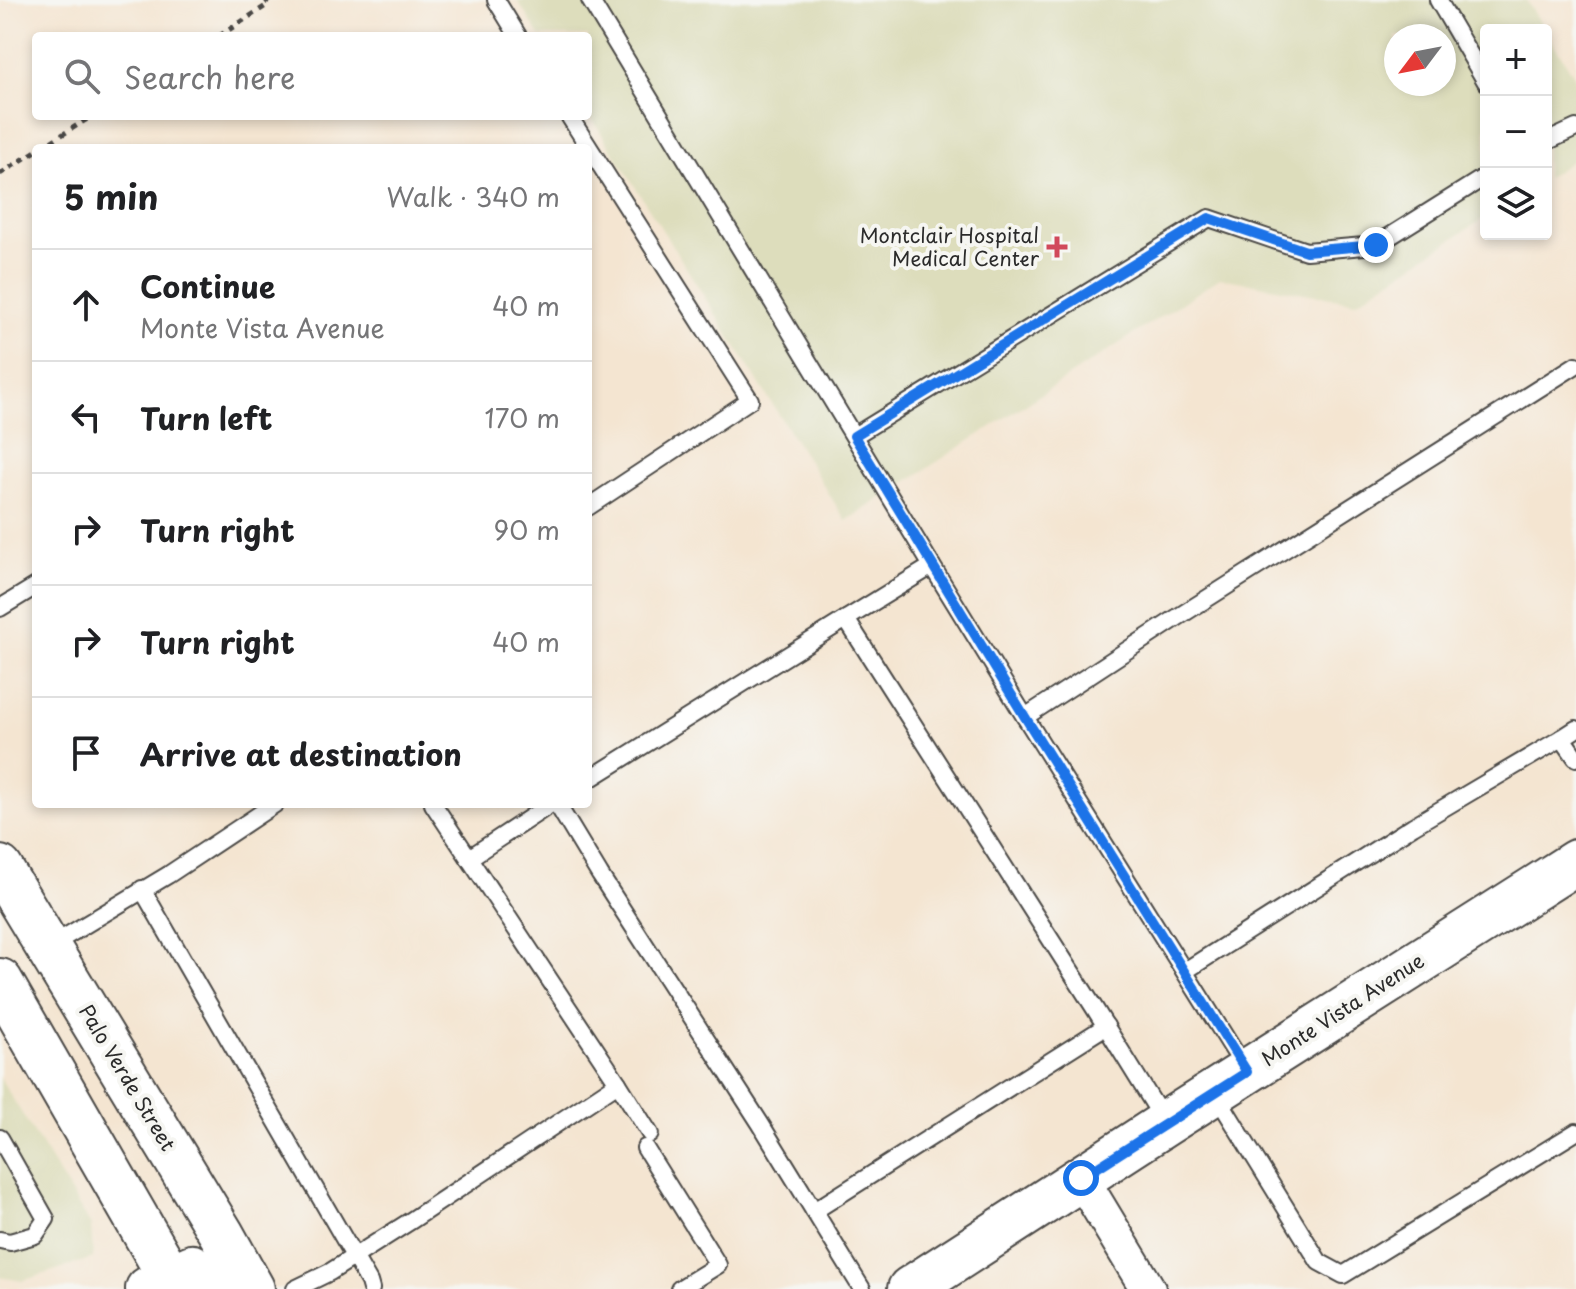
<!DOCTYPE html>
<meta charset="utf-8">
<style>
body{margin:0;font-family:"Playpen Sans",sans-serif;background:#f2f2f2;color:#202124}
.controls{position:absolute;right:24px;top:24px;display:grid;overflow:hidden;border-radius:8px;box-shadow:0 4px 12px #0003}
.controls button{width:72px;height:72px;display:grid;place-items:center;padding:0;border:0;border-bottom:2px solid #e0e0e0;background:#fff;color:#202124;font:40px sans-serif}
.compass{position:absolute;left:1384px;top:24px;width:72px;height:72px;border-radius:50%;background:#fff;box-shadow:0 4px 12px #0003;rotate:238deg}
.stop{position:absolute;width:24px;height:24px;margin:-18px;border:6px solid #1a73e8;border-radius:50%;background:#fff}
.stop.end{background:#1a73e8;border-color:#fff;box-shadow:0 2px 8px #0008}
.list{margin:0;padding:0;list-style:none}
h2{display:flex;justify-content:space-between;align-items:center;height:104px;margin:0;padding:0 32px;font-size:34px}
h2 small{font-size:26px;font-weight:400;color:#757577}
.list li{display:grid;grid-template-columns:52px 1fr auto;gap:24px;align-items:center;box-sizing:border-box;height:112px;padding:0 32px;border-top:2px solid #e0e0e0}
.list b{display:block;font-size:30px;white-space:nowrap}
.list p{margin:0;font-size:26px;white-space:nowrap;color:#757577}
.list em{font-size:26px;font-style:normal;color:#757577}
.icon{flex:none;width:44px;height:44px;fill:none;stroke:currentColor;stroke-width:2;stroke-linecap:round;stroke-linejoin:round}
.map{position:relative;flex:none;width:1576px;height:1289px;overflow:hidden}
.search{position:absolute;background:#fff;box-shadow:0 4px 12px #0003;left:32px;top:32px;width:560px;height:88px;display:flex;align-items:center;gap:20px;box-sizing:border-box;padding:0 28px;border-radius:8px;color:#757577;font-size:30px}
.panel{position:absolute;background:#fff;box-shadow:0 4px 12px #0003;left:32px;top:144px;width:560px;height:664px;border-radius:8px}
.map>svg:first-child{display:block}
.built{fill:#ddddbc;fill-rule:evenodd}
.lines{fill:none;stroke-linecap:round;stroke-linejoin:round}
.lane-casing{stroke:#494744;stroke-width:20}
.street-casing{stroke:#494744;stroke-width:38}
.secondary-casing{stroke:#494744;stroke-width:48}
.highway-casing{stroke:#494744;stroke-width:48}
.path{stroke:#494744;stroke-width:5;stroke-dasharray:6 6;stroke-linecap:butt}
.lane{stroke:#fff;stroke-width:16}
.street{stroke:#fff;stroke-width:34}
.secondary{stroke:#fff;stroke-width:44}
.highway{stroke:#fff;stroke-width:44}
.route{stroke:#1a73e8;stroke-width:10}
.poi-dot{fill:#d1495b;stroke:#f6f6f2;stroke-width:3}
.labels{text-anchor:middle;stroke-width:8;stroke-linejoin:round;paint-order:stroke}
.poi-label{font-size:20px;fill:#2b2b2b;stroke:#f6f6f2;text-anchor:end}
.street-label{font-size:20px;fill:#2b2b2b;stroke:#f6f6f2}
</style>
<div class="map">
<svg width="1576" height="1289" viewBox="0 0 1576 1289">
<rect width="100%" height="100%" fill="#f6f6f2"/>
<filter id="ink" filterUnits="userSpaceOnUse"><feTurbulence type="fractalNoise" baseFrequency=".0125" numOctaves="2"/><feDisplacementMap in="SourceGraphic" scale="16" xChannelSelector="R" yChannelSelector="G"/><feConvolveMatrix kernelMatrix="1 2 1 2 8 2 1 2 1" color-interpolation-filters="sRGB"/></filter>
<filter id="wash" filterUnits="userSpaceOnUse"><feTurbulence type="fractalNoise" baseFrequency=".006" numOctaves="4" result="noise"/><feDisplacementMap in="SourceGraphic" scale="32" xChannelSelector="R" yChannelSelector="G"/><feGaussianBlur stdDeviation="1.8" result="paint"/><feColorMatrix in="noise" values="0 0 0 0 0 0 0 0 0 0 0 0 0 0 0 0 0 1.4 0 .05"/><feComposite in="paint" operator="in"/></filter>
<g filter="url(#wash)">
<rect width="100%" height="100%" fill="#f4e5d1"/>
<g class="built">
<path d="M517 0H1526L1545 30H1486V217L1356 302 1220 278 846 521 588 112V36H540ZM1396 36H1444V84H1396Z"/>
<polygon points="1546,32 1576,79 1576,158 1546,178"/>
<polygon points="0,1078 91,1226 93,1258 22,1281 0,1277"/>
</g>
</g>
<g filter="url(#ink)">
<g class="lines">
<g class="lane-casing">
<g id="lane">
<polyline points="496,0 518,36"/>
<polyline points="590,0 932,566 1025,717"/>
<polyline points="1438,0 1486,82"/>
<polyline points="569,116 750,400 588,507"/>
<polyline points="1546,142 1576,128"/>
<polyline points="854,436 1209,218 1306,251 1376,245 1486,176"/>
<polyline points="0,608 36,586"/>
<polyline points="846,619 932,566"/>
<polyline points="1562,738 1576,729"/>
<polyline points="588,780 846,619 1095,1009 1165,1122"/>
<polyline points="557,804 600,875 760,1123 862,1289"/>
<polyline points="469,858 551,804"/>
<polyline points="142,889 369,1282 371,1289"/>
<polyline points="50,946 168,875 275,804"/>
<polyline points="1185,971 1413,826 1562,738 1576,758"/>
<polyline points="1246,1070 1025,717 1178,617 1576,365"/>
<polyline points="618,1083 650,1134"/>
<polyline points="1215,1093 1319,1262 1343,1275 1576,1132"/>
<polyline points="0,1138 46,1219 35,1235 10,1242 0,1240"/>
<polyline points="645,1148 718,1265 679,1289"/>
<polyline points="814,1211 1106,1026"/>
<polyline points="295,1289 330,1272 412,1220 618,1083 433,804"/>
</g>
</g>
<g class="street-casing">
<polyline id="street" points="1081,1178 1148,1289"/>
</g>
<g class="secondary-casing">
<g id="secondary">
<polyline points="0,868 222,1235 252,1289"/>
<polyline points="0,981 177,1289"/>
<polyline points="170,1277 192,1267 205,1275 215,1289"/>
<polyline points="910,1289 1166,1123 1576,862"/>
</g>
</g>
<g class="highway-casing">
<polyline id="highway" points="148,1289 170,1277"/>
</g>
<g class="path">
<polyline points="219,36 269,4 266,0"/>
<polyline points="41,148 92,116"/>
<polyline points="0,174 36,151"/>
</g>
<use href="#lane" class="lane"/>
<use href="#street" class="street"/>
<use href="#secondary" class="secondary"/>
<use href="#highway" class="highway"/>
</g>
</g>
<g class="lines" filter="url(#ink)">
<polyline class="route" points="1081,1178 1247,1072 1025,717 854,436 1209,218 1306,251 1376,245"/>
</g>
<path class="poi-dot" d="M1053 235h8v8h8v8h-8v8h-8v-8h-8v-8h8z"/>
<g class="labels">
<g class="poi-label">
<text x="1039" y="243">Montclair Hospital<tspan x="1039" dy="23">Medical Center</tspan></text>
</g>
<g class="street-label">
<text transform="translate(1343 1010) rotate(-33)" y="7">Monte Vista Avenue</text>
<text transform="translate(127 1078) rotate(59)" y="7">Palo Verde Street</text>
</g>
</g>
</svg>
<div class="controls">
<button>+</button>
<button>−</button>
<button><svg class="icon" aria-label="layers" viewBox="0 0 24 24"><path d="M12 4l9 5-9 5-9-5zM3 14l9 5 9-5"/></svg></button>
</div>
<svg class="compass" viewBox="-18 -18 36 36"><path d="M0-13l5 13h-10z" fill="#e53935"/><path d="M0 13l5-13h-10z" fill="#757577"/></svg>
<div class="stop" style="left:1081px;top:1178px"></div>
<div class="stop end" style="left:1376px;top:245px"></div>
<div class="search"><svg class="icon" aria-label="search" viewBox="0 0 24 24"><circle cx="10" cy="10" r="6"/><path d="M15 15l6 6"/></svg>Search here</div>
<section class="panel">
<h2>5 min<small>Walk · 340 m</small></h2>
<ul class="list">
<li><svg class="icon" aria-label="ahead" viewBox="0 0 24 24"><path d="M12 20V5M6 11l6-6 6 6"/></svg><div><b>Continue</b><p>Monte Vista Avenue</p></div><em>40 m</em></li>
<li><svg class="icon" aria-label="left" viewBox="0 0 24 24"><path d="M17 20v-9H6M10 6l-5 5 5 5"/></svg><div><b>Turn left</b></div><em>170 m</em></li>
<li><svg class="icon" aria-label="right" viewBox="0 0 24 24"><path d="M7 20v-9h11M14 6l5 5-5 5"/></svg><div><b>Turn right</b></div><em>90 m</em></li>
<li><svg class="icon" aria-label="right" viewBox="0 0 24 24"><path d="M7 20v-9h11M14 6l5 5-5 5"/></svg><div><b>Turn right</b></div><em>40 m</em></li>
<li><svg class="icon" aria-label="arrive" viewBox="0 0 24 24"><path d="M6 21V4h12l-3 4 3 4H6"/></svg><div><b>Arrive at destination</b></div></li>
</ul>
</section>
</div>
